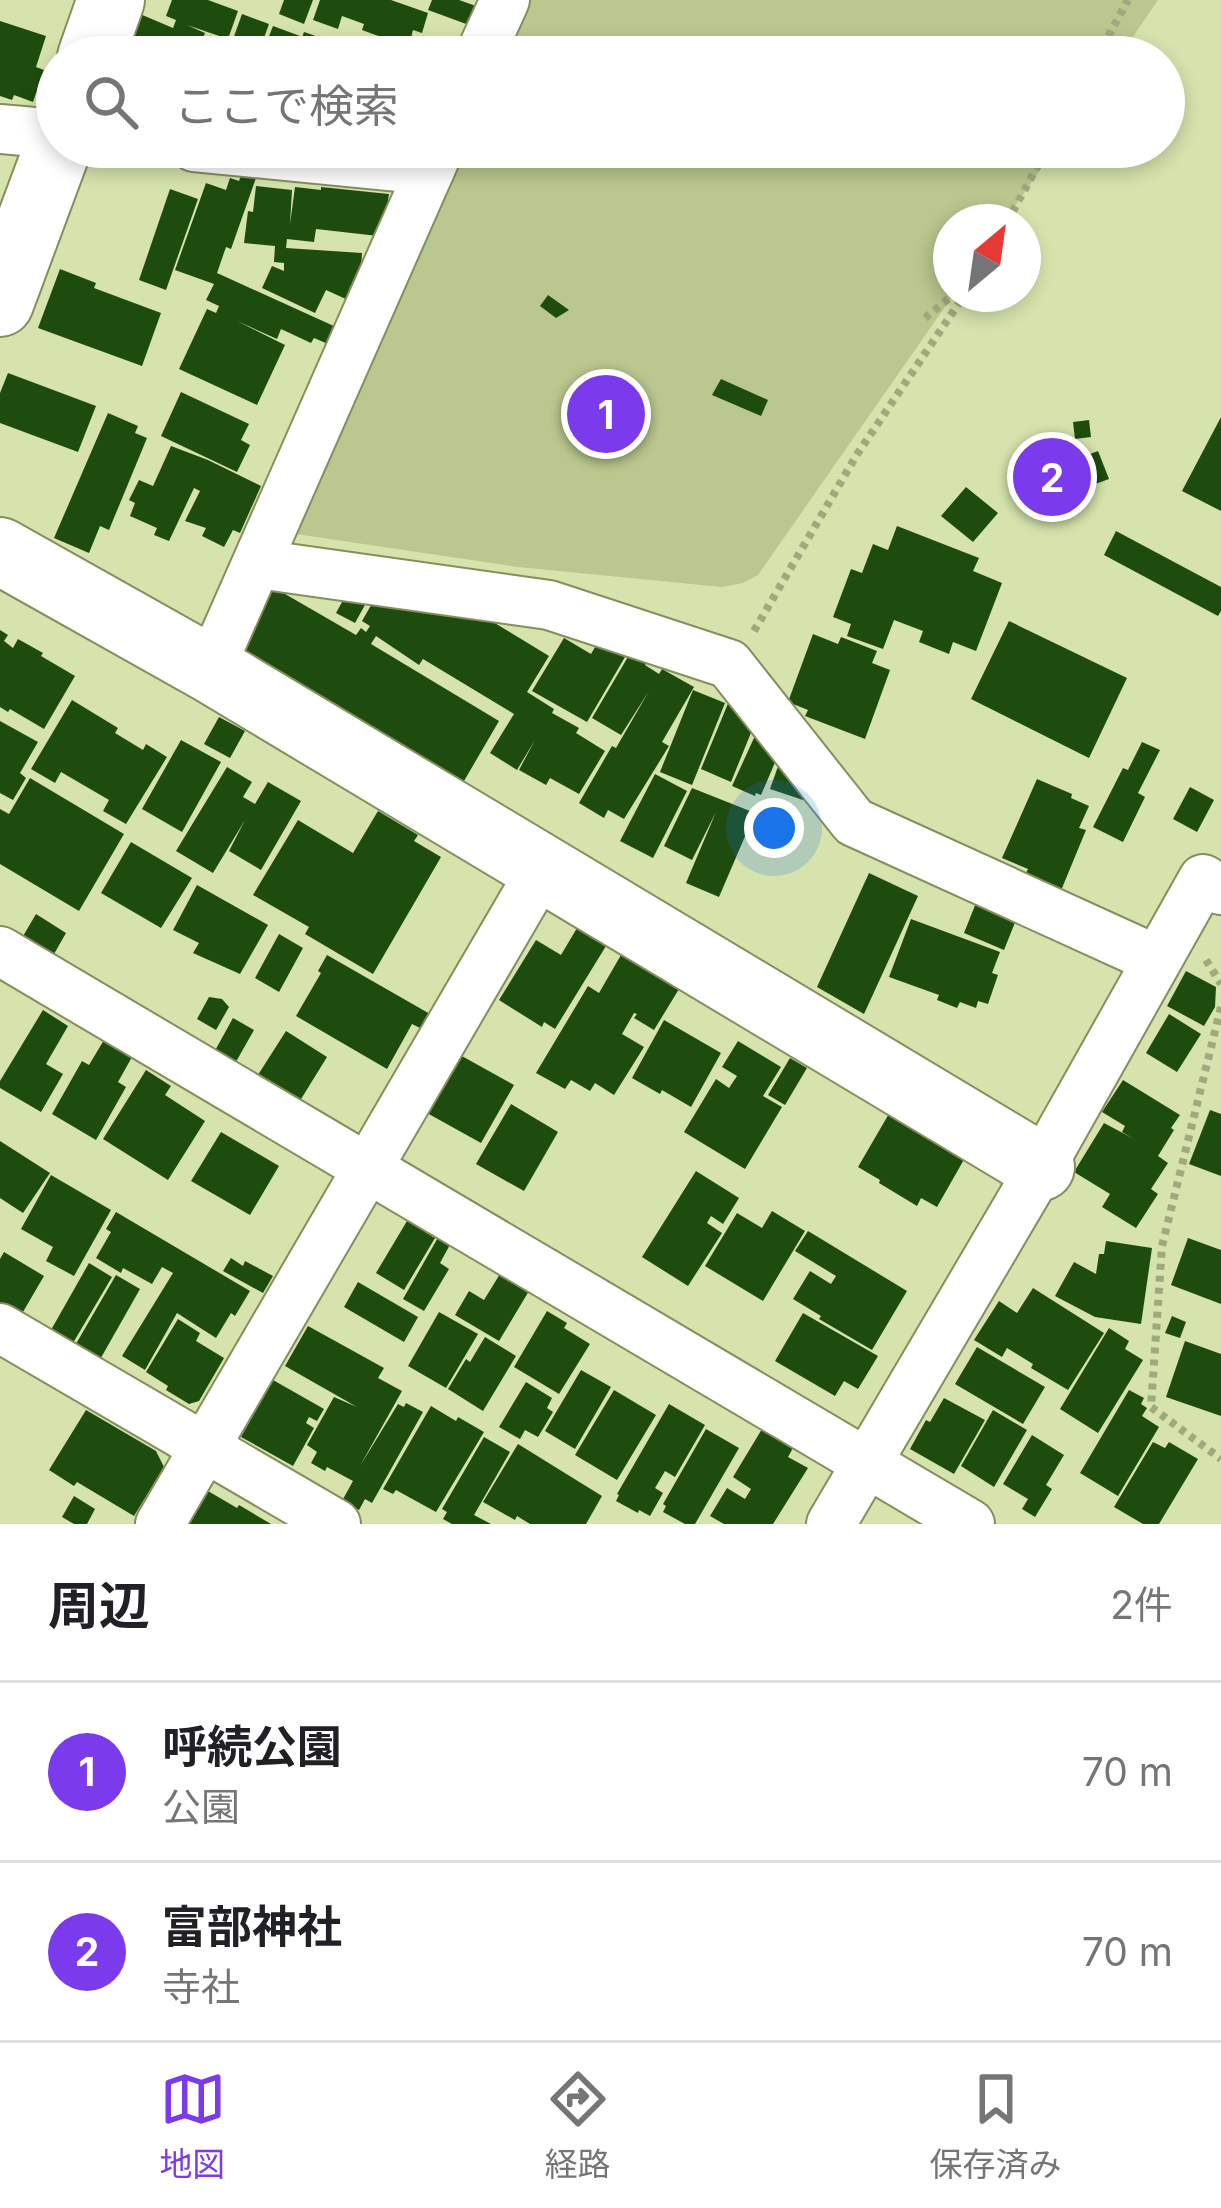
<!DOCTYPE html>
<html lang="ja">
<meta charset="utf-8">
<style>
body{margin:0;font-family:Inter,"Noto Sans JP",sans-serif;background:#f6f6f6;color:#202124}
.compass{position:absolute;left:933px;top:204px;width:108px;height:108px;border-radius:50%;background:#fff;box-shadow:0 6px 18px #0003;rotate:29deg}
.you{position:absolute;left:774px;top:828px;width:42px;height:42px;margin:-30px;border:9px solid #fff;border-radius:50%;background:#1a73e8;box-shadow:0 0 0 18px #1a73e833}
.badge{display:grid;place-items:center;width:78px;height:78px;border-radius:50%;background:#7c3aed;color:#fff;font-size:39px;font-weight:700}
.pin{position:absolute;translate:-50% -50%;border:6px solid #fff;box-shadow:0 3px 12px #0006}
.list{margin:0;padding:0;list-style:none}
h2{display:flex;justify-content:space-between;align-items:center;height:156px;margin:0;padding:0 48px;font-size:51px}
h2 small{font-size:39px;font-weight:400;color:#757577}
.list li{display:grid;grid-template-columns:78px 1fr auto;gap:36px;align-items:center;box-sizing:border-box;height:180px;padding:0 48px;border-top:3px solid #e0e0e0}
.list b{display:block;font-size:45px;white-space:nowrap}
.list p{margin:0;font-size:39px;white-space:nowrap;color:#757577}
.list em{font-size:39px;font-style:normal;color:#757577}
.icon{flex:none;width:66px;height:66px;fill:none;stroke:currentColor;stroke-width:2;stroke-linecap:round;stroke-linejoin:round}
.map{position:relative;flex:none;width:1221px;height:1524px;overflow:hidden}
.search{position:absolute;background:#fff;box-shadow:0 6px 18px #0003;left:36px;right:36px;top:36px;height:132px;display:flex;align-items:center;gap:30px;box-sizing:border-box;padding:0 42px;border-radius:66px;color:#757577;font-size:45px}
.sheet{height:516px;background:#fff}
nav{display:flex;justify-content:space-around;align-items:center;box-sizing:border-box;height:168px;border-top:3px solid #e0e0e0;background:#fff;font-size:33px;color:#757577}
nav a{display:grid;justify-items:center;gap:6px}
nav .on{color:#7c3aed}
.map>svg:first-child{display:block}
.green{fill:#bac78f}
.building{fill:#1e4c0e}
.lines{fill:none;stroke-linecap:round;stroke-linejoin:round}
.street-casing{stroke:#848f5c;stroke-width:52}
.secondary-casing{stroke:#848f5c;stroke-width:70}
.path{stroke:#9fa97e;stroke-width:8;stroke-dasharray:6 6;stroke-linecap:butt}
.street{stroke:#fff;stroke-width:48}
.secondary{stroke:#fff;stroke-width:66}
</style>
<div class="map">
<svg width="1221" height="1524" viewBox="0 0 1221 1524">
<rect width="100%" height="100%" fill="#d6e3ad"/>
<g class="green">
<polygon points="525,0 1158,0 1119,57 500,57"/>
<polygon points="460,147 1056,147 1004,222 951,222 951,294 954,294 758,575 743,583 722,587 518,567 289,533"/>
</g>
<g class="building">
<polygon points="172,0 208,0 238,11 228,39 187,25 205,33 200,45 227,56 242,14 269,24 257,57 124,57 132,39 164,53 165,48 132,35 140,14 173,28 176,20 166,16"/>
<polygon points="284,0 313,0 304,24 279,14"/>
<polygon points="320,0 391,0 428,13 422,33 413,30 410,42 402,39 400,44 362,30 364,24 342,16 338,29 313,20"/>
<polygon points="432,0 459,0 476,6 469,25 428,10"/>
<polygon points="0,21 46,36 36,67 44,70 33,102 14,95 12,100 0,96"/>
<polygon points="273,26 300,36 292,57 261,57"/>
<polygon points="304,32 365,53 364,57 295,57"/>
<polygon points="242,173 256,178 231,249 226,247 217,273 336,327 328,344 314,338 311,343 281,329 277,339 237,321 285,345 257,405 179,369 207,309 216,313 219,306 206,300 214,284 175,270 206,183 226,190 230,178 239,181"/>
<polygon points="256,186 292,190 290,224 295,187 321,190 321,187 389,194 385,219 381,218 378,236 316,229 314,242 287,239 286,248 362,253 360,287 350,286 348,300 326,290 315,313 262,288 272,266 284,271 284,263 274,262 275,246 244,243 248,211 253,212"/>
<polygon points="170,189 198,199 166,290 139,280"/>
<polygon points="60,269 96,283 94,288 161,313 142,366 38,328"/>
<polygon points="548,295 569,310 556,318 540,306"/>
<polygon points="8,373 96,406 78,452 0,423 0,393"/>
<polygon points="721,379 768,400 761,416 712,395"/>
<polygon points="181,392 249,424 241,440 250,445 237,472 161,436"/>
<polygon points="108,413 138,426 135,433 147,438 109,530 100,526 89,553 54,538"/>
<polygon points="1221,417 1221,511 1182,491"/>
<polygon points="1089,420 1091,437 1075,439 1073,422"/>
<polygon points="171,446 208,460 261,486 240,533 233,530 224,547 202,536 206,528 185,521 200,491 194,488 169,541 154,535 157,528 130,516 135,503 129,500 139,480 153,486"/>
<polygon points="1098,451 1109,479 1068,494 1058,466"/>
<polygon points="966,487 998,513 973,542 941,516"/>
<polygon points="897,526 979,558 973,571 1002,583 976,651 953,642 949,654 919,642 923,631 894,620 883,649 847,636 851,624 833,617 851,569 862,573 873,544 888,550"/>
<polygon points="1116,531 1221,587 1221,611 1218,616 1104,555"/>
<polygon points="273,587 356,635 361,628 366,632 370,626 362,621 374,600 452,597 549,656 527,692 554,709 552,713 579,728 576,733 605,751 579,794 550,778 546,785 519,770 535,740 517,770 490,753 514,714 423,659 419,665 376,636 371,644 499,721 464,781 280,672 245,657 248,652 243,649 266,595 270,597"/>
<polygon points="347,593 366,603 355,623 336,613"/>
<polygon points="1009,621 1127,678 1089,758 971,699"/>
<polygon points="0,630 8,635 4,641 13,648 18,639 43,653 41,656 75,676 44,729 10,709 8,712 0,707"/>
<polygon points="813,634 838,644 841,637 877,651 872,663 890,670 865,739 805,716 808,710 788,702"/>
<polygon points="601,637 611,649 625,657 587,722 532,691 564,638 591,654"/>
<polygon points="632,650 648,660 645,665 659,674 662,669 694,687 662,742 669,746 624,819 608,810 604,818 579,803 612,746 616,748 649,691 621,735 592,718"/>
<polygon points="693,690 725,703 692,785 660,772"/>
<polygon points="72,700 118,728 115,733 143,750 146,744 167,757 126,824 103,811 109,800 61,772 55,783 31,769"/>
<polygon points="729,701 759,713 731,782 701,769"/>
<polygon points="219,717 245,731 230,758 204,744"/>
<polygon points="0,721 38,742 20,773 26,778 13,800 0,793"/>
<polygon points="754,738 783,744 761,795 756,793 755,796 732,786"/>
<polygon points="181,740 221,762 182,832 142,809"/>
<polygon points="1142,742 1160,750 1138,793 1145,797 1123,842 1093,827 1123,768 1128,770"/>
<polygon points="781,758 842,813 770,789"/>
<polygon points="227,767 252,782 243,797 255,804 268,782 301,801 261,870 229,851 245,820 213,873 176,851"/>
<polygon points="655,774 687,791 653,858 620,841"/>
<polygon points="30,778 124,834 79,911 0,864 0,809 9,814"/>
<polygon points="1037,779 1072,794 1071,798 1089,806 1079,828 1086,830 1060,893 1024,877 1028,869 1002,858"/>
<polygon points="1190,787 1214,800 1197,832 1173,819"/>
<polygon points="692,788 755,813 719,897 686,883 716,812 692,860 664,846"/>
<polygon points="378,811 418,835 414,841 441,857 373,974 305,934 309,927 253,895 298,820 353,853"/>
<polygon points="131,842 192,878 161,928 101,893"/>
<polygon points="869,873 918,896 864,1014 817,987"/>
<polygon points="197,885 268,925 240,974 193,953 199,943 173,930"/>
<polygon points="978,898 1018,915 1004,950 964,933"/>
<polygon points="36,914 66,933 50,961 19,943"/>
<polygon points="911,919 1000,952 992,973 998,975 988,1004 978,1001 976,1008 960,1002 957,1008 937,1000 939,995 889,977"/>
<polygon points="577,928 606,946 555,1029 544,1022 542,1027 499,1000 536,940 561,955"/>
<polygon points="279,934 303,948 279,992 255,978"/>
<polygon points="327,955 430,1014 422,1029 412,1024 387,1069 296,1016 321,973 318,971"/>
<polygon points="621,955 679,989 654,1030 634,1018 637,1014 634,1013 622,1034 644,1047 614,1095 595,1083 590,1091 571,1080 565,1089 536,1073 588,986 599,993"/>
<polygon points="1186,971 1216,987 1215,1007 1204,1026 1167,1006"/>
<polygon points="209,997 222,999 229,1007 216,1030 197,1019"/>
<polygon points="43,1010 68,1026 46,1064 63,1074 41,1112 0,1088 0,1081"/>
<polygon points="1169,1014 1201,1034 1177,1072 1146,1053"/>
<polygon points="233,1018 254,1030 233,1067 212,1056"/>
<polygon points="664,1020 721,1053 691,1107 662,1090 660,1094 632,1078"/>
<polygon points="286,1031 327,1057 298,1104 256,1078"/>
<polygon points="104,1040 132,1057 118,1082 126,1087 96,1140 52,1114 82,1061 89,1065"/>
<polygon points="738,1041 781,1067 763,1096 782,1107 745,1169 684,1132 716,1079 729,1088 737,1076 722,1067"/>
<polygon points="460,1055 514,1085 481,1143 427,1113"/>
<polygon points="790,1058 807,1068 785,1105 768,1095"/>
<polygon points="146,1070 171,1086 165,1095 205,1121 168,1180 103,1139"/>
<polygon points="1123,1080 1180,1115 1171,1128 1174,1130 1158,1156 1168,1163 1151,1189 1158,1194 1136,1228 1102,1207 1110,1194 1074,1172 1104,1123 1134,1139 1122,1132 1125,1126 1102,1112"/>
<polygon points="511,1104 558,1132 524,1191 476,1164"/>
<polygon points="1210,1110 1221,1114 1221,1176 1189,1164"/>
<polygon points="890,1112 966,1156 937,1207 921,1198 917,1206 879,1183 880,1180 858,1167"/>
<polygon points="221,1132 279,1166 250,1215 191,1181"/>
<polygon points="0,1141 50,1173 23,1213 0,1198"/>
<polygon points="696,1171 739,1198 723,1224 711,1216 707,1223 722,1233 688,1286 642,1257"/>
<polygon points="51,1175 111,1210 74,1276 46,1261 53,1247 21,1229"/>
<polygon points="772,1211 805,1231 763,1301 705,1266 737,1213 762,1228"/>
<polygon points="116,1212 250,1291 235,1316 231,1313 216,1338 177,1313 145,1370 122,1356 173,1273 162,1267 152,1284 123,1268 121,1273 96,1258 111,1232 106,1229"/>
<polygon points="407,1221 435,1238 404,1290 376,1273"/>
<polygon points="808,1231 907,1291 872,1350 819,1319 821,1316 793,1299 810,1271 831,1284 836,1276 795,1251"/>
<polygon points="440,1234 452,1241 440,1263 449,1269 424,1311 403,1299"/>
<polygon points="1188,1238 1221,1250 1221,1304 1171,1285"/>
<polygon points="1106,1241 1152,1248 1141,1324 1095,1317 1055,1296 1074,1262 1096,1274 1099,1254 1104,1254"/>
<polygon points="4,1252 44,1276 20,1317 0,1305 0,1259"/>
<polygon points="231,1258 243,1266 245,1261 273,1276 263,1293 223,1271"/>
<polygon points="89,1263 112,1277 73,1343 51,1330"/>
<polygon points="500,1274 529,1291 499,1341 455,1315 469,1291 484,1300"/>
<polygon points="116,1275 140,1289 98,1363 73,1349"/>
<polygon points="358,1282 418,1317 404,1342 344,1307"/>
<polygon points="1033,1288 1104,1333 1068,1390 1031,1368 1033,1364 1007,1348 1002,1357 974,1340 999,1301 1017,1313"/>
<polygon points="547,1311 567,1323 564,1328 590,1344 559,1394 514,1367"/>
<polygon points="439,1312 478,1334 446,1388 408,1366"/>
<polygon points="803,1313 878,1356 858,1389 844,1381 835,1396 775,1361"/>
<polygon points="1172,1316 1186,1322 1180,1338 1165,1333"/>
<polygon points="178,1319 200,1333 196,1341 224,1358 199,1401 189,1404 166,1390 168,1386 146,1372"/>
<polygon points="308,1326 384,1368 378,1378 402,1391 360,1466 398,1404 404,1407 406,1403 423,1412 372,1503 365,1499 359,1510 342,1501 353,1481 327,1467 325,1471 311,1463 317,1452 307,1445 334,1397 357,1407 285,1366"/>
<polygon points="1109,1328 1129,1341 1125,1349 1143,1360 1098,1433 1060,1409"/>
<polygon points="485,1337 516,1356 483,1411 448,1389 466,1359 470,1362"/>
<polygon points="1185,1341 1221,1354 1221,1416 1166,1397"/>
<polygon points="977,1347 1045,1387 1023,1424 955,1384"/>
<polygon points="581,1370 611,1387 575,1449 545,1431"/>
<polygon points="273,1380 324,1409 317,1421 309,1417 306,1423 314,1428 293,1466 241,1437"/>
<polygon points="526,1382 552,1398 547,1408 553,1412 538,1437 525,1430 520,1439 499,1427"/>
<polygon points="614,1390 656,1415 617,1480 575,1455"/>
<polygon points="1129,1390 1144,1398 1141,1404 1147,1408 1142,1416 1159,1427 1118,1496 1080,1473"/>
<polygon points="944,1398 985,1420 954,1474 910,1449 926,1420 930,1422"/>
<polygon points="669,1404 705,1425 675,1477 665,1471 655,1488 663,1493 650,1516 639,1510 638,1513 616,1501 619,1495 617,1494"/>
<polygon points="431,1406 456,1421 458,1417 484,1432 436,1512 396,1490 393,1494 383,1489"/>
<polygon points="86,1410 156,1451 164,1467 134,1516 77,1482 74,1486 49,1470"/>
<polygon points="993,1410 1027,1430 994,1487 961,1466"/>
<polygon points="706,1429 739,1448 695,1524 685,1524 663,1512 666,1506 663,1504"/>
<polygon points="762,1429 793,1448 788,1457 808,1468 773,1524 724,1524 710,1516 727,1488 745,1499 751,1489 733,1477"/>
<polygon points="1032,1435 1064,1455 1046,1485 1052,1489 1035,1517 1022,1509 1028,1499 1003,1484"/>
<polygon points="484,1437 510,1452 474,1515 491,1524 452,1524 443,1519 447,1512 442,1509"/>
<polygon points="1153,1442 1165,1448 1169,1442 1198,1459 1159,1524 1143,1524 1114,1507"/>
<polygon points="518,1444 602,1496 586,1524 530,1524 517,1516 515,1520 483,1502"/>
<polygon points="208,1491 237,1508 239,1505 271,1524 188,1524"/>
<polygon points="74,1496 95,1509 87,1524 74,1524 62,1517"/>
</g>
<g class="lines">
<g class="street-casing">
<g id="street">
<polyline points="479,57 505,0"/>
<polyline points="0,129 57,134"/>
<polyline points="194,147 430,170"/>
<polyline points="258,564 549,605 729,664 854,822 1157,960"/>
<polyline points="210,669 440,147"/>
<polyline points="0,951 970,1524"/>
<polyline points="0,1328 336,1524"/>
<polyline points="160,1524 542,869"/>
<polyline points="831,1524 1041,1167 1203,879 1221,890"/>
</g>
</g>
<g class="secondary-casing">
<g id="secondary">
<polyline points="91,57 111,0"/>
<polyline points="0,303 58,147"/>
<polyline points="0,551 210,669 1041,1167"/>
</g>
</g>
<g class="path">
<polyline points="1097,57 1128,0"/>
<polyline points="1007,222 1048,147"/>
<polyline points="925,318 954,294"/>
<polyline points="754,631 856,456 965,294"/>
<polyline points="1206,960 1221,984"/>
<polyline points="1221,1007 1162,1246 1151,1407 1221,1459"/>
</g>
<use href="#street" class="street"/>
<use href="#secondary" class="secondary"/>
</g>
</svg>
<svg class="compass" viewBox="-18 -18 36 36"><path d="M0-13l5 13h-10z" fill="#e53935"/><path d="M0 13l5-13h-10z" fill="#757577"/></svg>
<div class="you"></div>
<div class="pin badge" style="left:606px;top:414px">1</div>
<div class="pin badge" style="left:1052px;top:477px">2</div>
<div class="search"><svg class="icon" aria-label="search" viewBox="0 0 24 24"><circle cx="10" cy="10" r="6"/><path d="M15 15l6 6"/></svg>ここで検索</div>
</div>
<section class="sheet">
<h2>周辺<small>2件</small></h2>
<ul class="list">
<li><span class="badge">1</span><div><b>呼続公園</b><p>公園</p></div><em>70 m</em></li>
<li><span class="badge">2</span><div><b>富部神社</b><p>寺社</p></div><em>70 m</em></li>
</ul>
</section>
<nav>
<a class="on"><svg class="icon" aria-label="map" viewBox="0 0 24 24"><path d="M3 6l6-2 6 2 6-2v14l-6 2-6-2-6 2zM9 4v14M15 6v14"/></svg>地図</a>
<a><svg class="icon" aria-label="directions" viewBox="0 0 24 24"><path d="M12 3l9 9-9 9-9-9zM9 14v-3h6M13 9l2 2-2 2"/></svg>経路</a>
<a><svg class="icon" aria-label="saved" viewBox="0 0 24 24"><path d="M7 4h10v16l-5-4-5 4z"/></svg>保存済み</a>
</nav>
